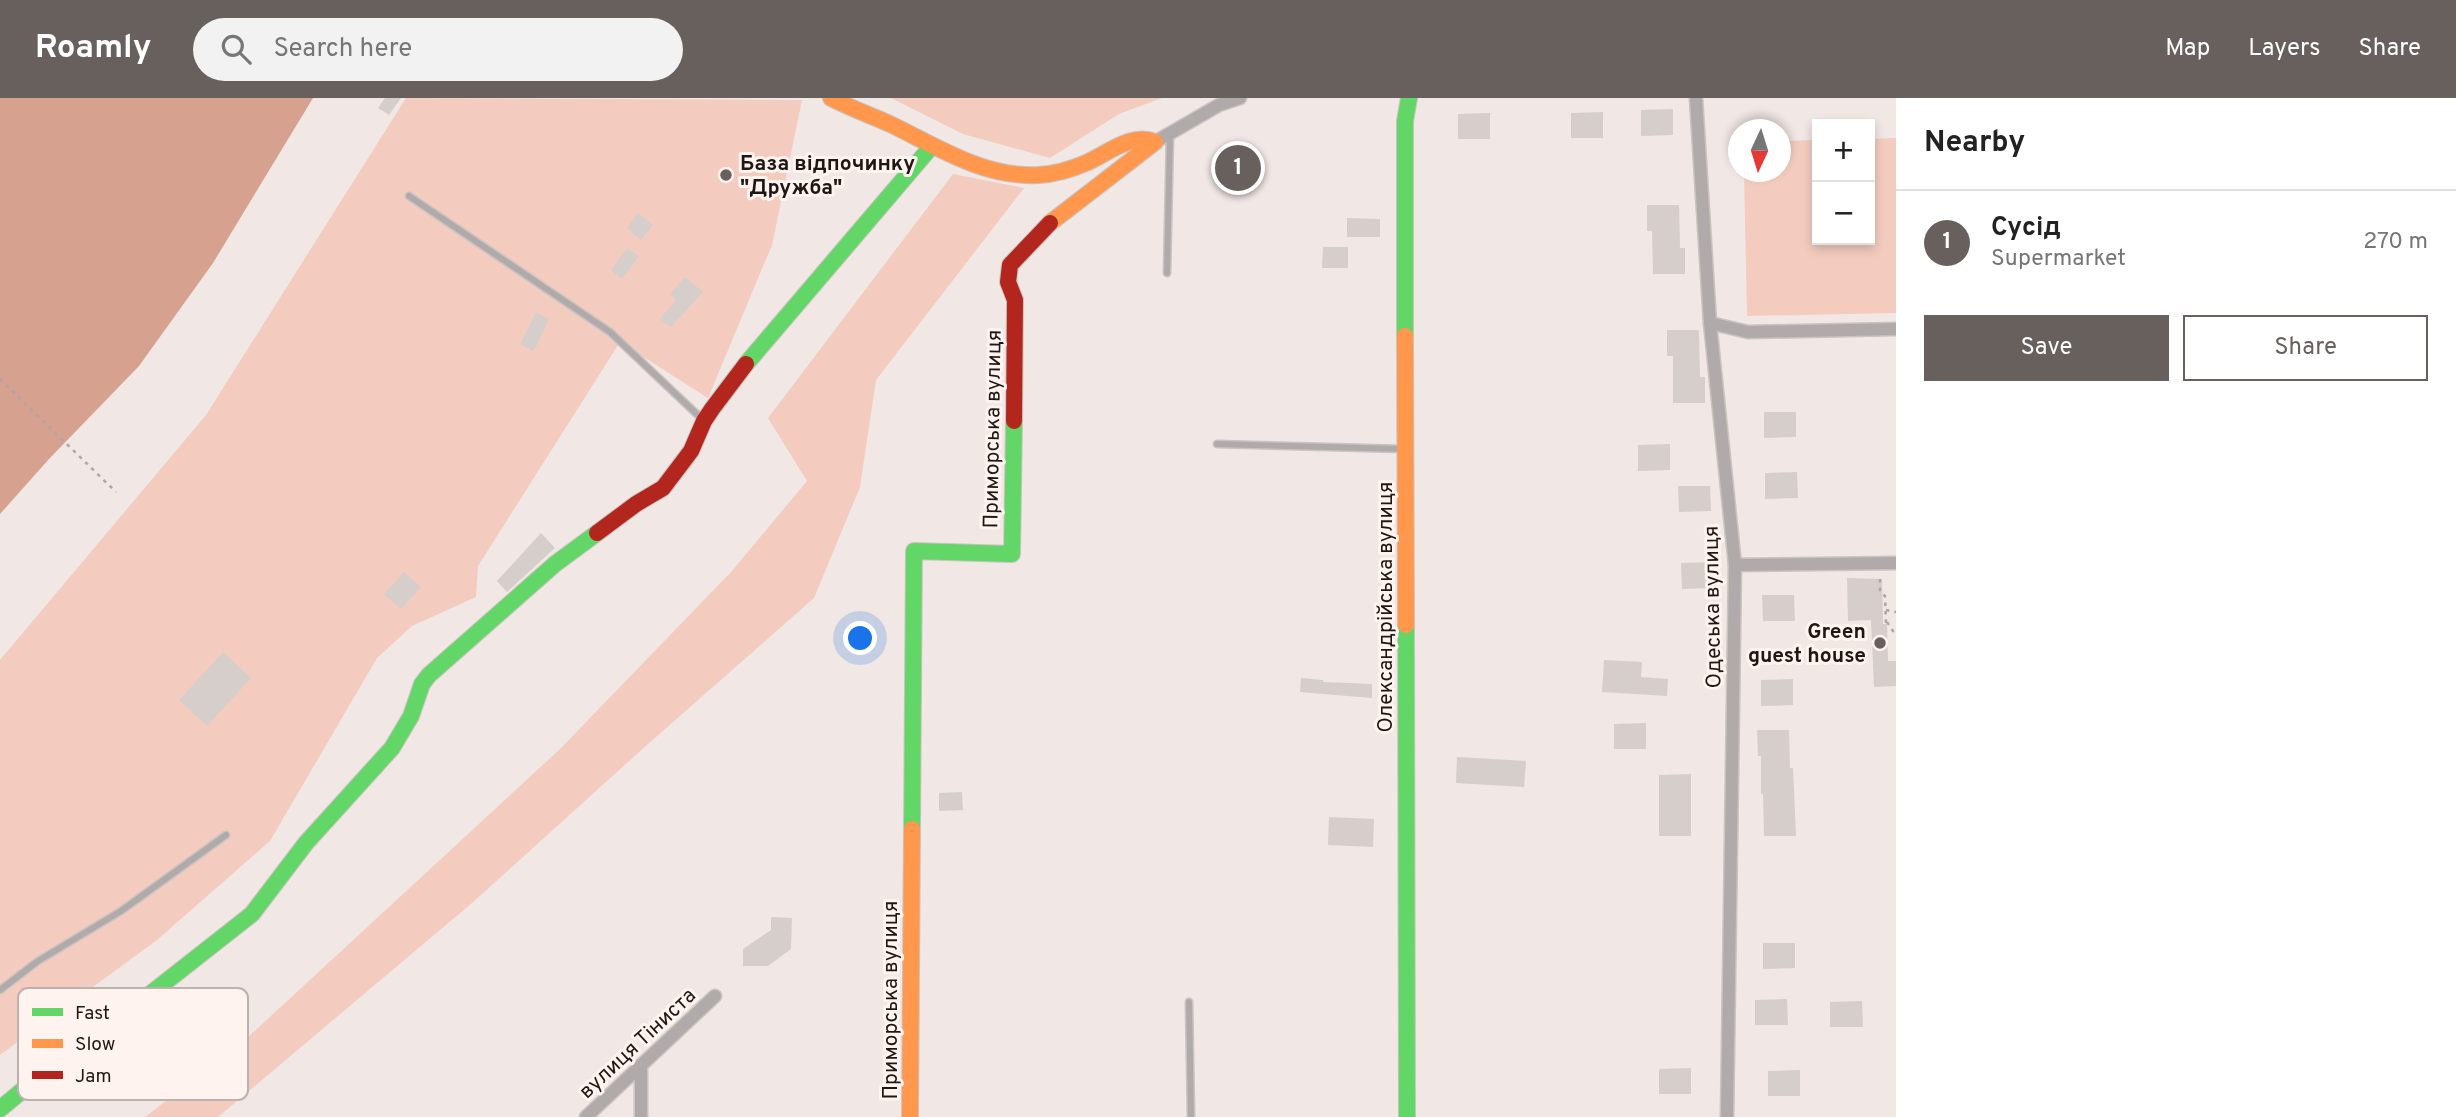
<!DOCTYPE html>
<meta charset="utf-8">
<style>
body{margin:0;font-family:Overpass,sans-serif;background:#f2f2f2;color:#222}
.controls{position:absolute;right:21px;top:21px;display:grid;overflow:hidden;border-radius:0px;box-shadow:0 4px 10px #0003}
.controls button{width:63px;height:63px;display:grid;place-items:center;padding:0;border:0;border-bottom:2px solid #e0e0e0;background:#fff;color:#222;font:35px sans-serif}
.compass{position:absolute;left:1728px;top:21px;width:63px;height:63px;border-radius:50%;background:#fff;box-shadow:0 4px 10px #0003;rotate:184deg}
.you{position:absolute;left:861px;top:541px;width:24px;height:24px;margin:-18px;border:5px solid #fff;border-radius:50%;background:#1a73e8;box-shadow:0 0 0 10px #1a73e833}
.badge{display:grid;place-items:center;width:46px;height:46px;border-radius:50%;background:#68605d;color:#fff;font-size:23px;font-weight:700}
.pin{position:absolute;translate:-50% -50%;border:4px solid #fff;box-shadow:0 2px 7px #0006}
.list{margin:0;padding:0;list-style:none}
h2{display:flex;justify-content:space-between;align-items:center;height:91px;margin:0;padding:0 28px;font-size:30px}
h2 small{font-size:23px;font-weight:400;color:#767676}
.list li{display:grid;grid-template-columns:46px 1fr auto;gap:21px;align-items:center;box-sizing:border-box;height:105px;padding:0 28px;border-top:2px solid #e0e0e0}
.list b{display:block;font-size:26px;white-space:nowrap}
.list p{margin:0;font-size:23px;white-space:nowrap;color:#767676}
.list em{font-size:23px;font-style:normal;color:#767676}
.actions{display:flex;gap:14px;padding:21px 28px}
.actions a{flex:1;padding:16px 0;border:2px solid #68605d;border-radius:0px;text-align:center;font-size:24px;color:#68605d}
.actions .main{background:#68605d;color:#fff}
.icon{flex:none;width:38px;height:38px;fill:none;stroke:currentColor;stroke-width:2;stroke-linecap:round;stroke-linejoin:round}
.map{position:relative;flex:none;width:1896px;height:1019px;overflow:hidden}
header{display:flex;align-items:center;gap:42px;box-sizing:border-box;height:98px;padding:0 35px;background:#68605d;color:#fff}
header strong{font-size:33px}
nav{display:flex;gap:38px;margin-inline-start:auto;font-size:24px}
.search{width:490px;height:63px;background:#f2f2f2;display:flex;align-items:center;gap:18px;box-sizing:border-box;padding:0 24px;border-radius:38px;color:#767676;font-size:26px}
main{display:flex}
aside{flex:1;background:#fff}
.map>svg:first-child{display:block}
.green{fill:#f3ccbf}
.water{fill:#d6a18f}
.building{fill:#d6cecb}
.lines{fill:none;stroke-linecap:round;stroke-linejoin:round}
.lane-casing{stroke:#cac3c0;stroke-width:9}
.street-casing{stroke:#cac3c0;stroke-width:15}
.fast-casing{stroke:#cac3c0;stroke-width:18}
.slow-casing{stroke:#cac3c0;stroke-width:18}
.jam-casing{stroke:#cac3c0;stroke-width:18}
.path{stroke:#aca7a6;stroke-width:2.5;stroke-dasharray:3.5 5;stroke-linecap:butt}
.lane{stroke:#b0abaa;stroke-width:6}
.street{stroke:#b0abaa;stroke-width:12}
.fast{stroke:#63d668;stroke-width:16}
.slow{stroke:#ff974d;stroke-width:16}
.jam{stroke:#b3261e;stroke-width:16}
.poi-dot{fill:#68605d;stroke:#fff3ef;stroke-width:2.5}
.labels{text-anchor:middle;stroke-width:6;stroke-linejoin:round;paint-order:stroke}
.poi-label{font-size:21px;font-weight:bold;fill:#1e1815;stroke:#fff3ef;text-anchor:start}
.street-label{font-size:21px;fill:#1e1815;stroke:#fff3ef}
.key{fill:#fff3ef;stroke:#bcb1ae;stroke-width:2}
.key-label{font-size:19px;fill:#1e1815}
</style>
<header>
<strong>Roamly</strong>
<div class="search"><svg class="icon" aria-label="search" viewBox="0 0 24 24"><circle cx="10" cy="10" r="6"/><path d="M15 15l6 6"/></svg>Search here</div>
<nav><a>Map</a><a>Layers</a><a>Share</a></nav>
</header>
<main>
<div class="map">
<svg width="1896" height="1019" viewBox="0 0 1896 1019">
<rect width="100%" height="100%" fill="#f1e7e4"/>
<g class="green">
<polygon points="406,0 802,2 772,147 708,300 620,244 478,468 476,499 412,528 377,560 270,743 157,842 0,957 0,562 206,317"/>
<polygon points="891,0 1162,0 1119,16 1050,60 963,36"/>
<polygon points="1896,40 1896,215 1747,218 1744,74 1780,74 1781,43 1817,42 1817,142 1870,142 1870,41"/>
<polygon points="953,76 1024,90 876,282 860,389 814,500 648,646 472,805 218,1019 145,1019 246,941 560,651 732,473 807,383 768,320"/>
</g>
<polygon class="water" points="0,0 313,0 213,165 139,268 49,361 0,416"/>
<g class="building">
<polygon points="385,0 401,0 389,17 378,10"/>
<polygon points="1673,11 1673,37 1641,38 1641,12"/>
<polygon points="1603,14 1603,40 1571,40 1571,15"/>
<polygon points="1490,15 1490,41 1458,41 1458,16"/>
<polygon points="1252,66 1252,90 1233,90 1233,67"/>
<polygon points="1647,107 1679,107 1680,150 1685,150 1685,176 1653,176 1652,133 1647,133"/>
<polygon points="638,115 653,127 641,142 627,130"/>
<polygon points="1347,120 1380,121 1380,139 1347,139"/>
<polygon points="1323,149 1348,149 1348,170 1322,170"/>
<polygon points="627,150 639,158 622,181 611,172"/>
<polygon points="685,179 703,194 671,229 660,221 676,202 670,196"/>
<polygon points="536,214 549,221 534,253 520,246"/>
<polygon points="1667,232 1699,232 1700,279 1705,279 1705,305 1673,305 1673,258 1667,258"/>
<polygon points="1764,314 1796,314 1796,339 1764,340"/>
<polygon points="1670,346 1670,372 1638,373 1638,347"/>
<polygon points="1797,374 1798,400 1765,401 1765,375"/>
<polygon points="1678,388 1710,388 1711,413 1679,414"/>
<polygon points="541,435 555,450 507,494 497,483"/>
<polygon points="1713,464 1714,490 1682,491 1681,465"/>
<polygon points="404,474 421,489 401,511 384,496"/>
<polygon points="1847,480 1882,481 1883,526 1887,526 1888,563 1896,563 1896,588 1874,589 1871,522 1848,523"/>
<polygon points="1762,497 1794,497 1795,523 1763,523"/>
<polygon points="223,554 251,580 207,628 179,602"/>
<polygon points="1604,562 1642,564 1641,579 1668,581 1667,598 1602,594"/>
<polygon points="1301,580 1323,582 1323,584 1372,586 1372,600 1300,594"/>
<polygon points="1793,581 1793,607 1761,608 1761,582"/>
<polygon points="1646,625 1646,651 1614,651 1614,626"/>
<polygon points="1757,632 1789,632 1790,670 1793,670 1796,738 1764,738 1763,696 1761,696 1761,658 1758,658"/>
<polygon points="1457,659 1526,663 1524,689 1456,685"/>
<polygon points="1691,676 1691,738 1659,738 1659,677"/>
<polygon points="962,694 963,712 939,713 939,695"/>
<polygon points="1329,719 1374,721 1373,749 1328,747"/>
<polygon points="771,819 792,820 791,851 768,868 743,868 743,851 771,832"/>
<polygon points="1763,845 1795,845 1795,870 1763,871"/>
<polygon points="1787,901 1788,927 1755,927 1755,902"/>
<polygon points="1862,903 1863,929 1830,929 1830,904"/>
<polygon points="1691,970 1691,996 1659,996 1659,971"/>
<polygon points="1800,972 1800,998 1768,998 1768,973"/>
</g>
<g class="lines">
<g class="lane-casing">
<g id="lane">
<polyline points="409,98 610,234 702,321"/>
<polyline points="1167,175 1170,37"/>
<polyline points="1217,346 1404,351"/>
<polyline points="0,892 38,863 121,813 226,737"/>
<polyline points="1189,904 1191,1019"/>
</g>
</g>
<g class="street-casing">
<g id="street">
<polyline points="1696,0 1710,225 1735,467 1727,1019"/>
<polyline points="1155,44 1219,7 1240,0"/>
<polyline points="1710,225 1748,234 1896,231"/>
<polyline points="1735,467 1896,465"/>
<polyline points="586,1019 715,898"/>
<polyline points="641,1019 641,968"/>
</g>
</g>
<g class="fast-casing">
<g id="fast">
<polyline points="1405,238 1405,23 1409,0"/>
<polyline points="746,266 931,49"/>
<polyline points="1406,527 1407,1019"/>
<polyline points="912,731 914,453 1012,456 1014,323"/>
<polyline points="0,1011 64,958 93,941 252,816 306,745 392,650 411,618 422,586 429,577 555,466 597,435"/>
</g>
</g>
<g class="slow-casing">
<g id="slow">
<path d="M831 0C850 10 870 17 890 26 938 49 984 80 1039 77 1055 76 1072 71 1086 65 1107 56 1131 34 1155 44L1050 125"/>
<polyline points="1405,238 1406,527"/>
<polyline points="910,1019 912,731"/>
</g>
</g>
<g class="jam-casing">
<g id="jam">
<polyline points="1014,323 1015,202 1008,184 1010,167 1050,125"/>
<polyline points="597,435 636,406 663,390 691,353 704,323 712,311 746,266"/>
</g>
</g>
<g class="path">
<polyline points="0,281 116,394"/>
<polyline points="1880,481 1880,493 1885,498 1886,526"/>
<polyline points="1886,512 1896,514"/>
<polyline points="1887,524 1893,533 1896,533"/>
</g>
<use href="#lane" class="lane"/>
<use href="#street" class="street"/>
<use href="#fast" class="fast"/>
<use href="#slow" class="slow"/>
<use href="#jam" class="jam"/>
</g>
<g class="poi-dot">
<circle cx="726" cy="77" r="7"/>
<circle cx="1880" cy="545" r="7"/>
</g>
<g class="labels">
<g class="poi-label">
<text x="740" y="72">База відпочинку<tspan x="740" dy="24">"Дружба"</tspan></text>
<text x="1866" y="540" text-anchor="end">Green<tspan x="1866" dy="24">guest house</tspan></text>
</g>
<g class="street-label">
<text transform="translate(992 331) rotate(-89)" y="7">Приморська вулиця</text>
<text transform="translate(1385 509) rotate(-90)" y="7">Олександрійська вулиця</text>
<text transform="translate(1712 509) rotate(-91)" y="7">Одеська вулиця</text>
<text transform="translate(890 902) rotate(-90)" y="7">Приморська вулиця</text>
<text transform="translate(637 945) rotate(-43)" y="7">вулиця Тіниста</text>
</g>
</g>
<rect x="18" y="890" width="230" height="112" rx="10" class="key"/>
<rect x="32" y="910" width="31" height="8" fill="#63d668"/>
<rect x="32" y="941" width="31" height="9" fill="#ff974d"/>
<rect x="32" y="973" width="31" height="8" fill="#b3261e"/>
<g class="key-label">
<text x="75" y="921">Fast</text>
<text x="75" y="952">Slow</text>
<text x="75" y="984">Jam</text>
</g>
</svg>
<div class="controls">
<button>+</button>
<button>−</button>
</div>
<svg class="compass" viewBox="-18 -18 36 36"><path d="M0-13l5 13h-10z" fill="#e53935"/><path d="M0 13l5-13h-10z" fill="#767676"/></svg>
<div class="you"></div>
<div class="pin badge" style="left:1238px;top:70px">1</div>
</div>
<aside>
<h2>Nearby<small></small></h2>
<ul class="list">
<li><span class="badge">1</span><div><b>Сусід</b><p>Supermarket</p></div><em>270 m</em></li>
</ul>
<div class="actions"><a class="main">Save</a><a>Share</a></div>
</aside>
</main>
